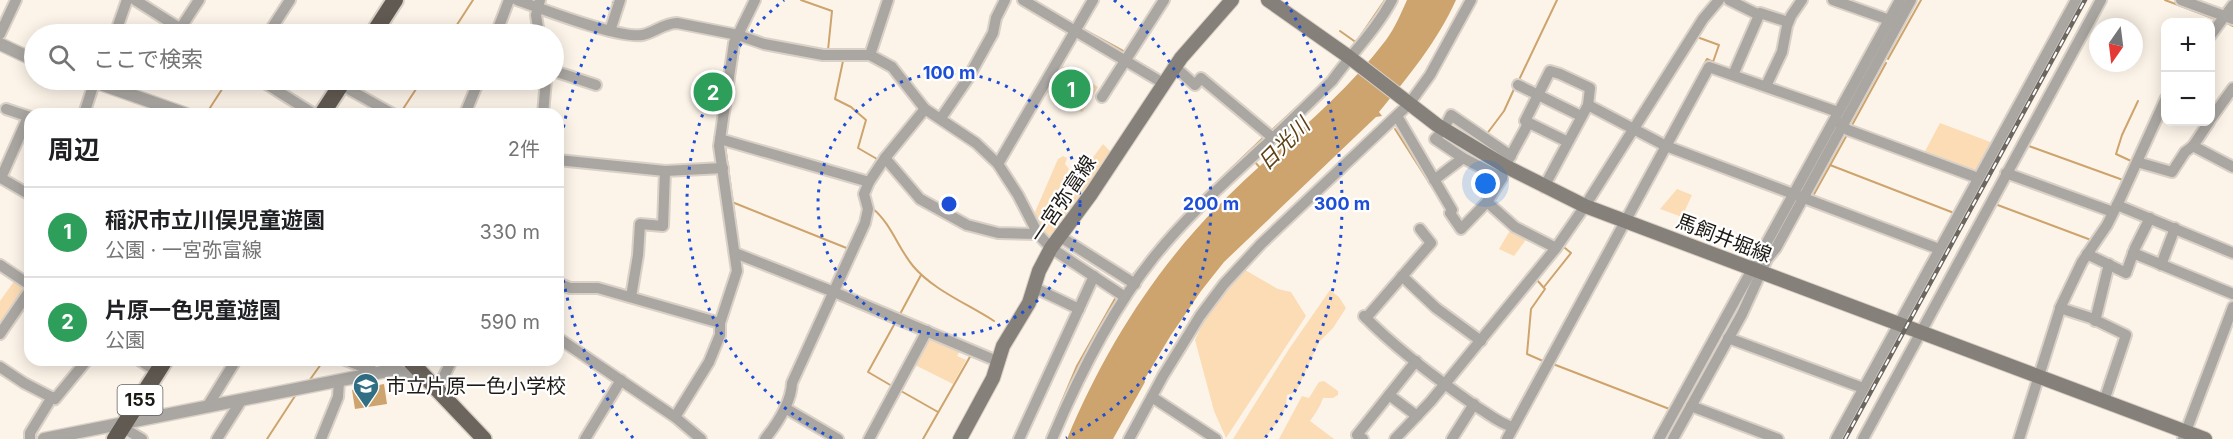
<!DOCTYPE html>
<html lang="ja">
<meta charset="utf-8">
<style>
body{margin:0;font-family:Inter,"Noto Sans JP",sans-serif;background:#f2f2f2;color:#202124}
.controls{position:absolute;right:18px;top:18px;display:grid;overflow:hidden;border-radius:12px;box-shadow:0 3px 15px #0003}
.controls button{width:54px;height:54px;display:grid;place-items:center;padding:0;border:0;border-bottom:2px solid #e0e0e0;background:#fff;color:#202124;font:30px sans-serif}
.compass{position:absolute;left:2089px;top:18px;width:54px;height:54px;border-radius:50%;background:#fff;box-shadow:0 3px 15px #0003;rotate:194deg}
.you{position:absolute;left:1486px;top:184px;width:21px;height:21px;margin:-15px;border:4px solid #fff;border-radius:50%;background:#1a73e8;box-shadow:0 0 0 9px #1a73e833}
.badge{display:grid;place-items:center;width:39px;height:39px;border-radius:50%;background:#306f84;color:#fff;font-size:20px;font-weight:700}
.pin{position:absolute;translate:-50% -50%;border:3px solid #fff;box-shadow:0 2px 6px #0006}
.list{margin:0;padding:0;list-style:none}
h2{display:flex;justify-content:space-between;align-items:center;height:78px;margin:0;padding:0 24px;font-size:26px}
h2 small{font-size:20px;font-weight:400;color:#757577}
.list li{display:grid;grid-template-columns:39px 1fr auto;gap:18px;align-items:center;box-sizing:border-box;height:90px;padding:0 24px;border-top:2px solid #e0e0e0}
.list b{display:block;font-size:22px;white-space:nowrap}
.list p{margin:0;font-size:20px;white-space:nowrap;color:#757577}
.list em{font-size:20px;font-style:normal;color:#757577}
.icon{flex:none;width:33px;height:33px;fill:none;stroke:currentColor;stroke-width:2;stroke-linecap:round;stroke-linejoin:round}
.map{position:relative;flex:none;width:2233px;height:439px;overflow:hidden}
.search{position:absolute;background:#fff;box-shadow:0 3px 15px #0003;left:24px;top:24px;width:540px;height:66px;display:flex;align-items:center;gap:15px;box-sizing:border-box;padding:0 21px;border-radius:33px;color:#757577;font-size:22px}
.panel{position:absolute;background:#fff;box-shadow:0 3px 15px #0003;left:24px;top:108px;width:540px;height:258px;border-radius:18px}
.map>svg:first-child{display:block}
.green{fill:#fbdcb5}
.water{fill:#cda46d}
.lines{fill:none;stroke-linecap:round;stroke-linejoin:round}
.stream{stroke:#cda46d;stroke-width:2}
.minor-casing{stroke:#d9d1c7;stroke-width:14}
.tertiary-casing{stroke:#d9d1c7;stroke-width:15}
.secondary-casing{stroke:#d9d1c7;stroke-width:16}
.primary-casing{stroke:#d9d1c7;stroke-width:18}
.trunk-casing{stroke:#d9d1c7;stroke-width:20}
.minor{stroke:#aaa6a2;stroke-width:10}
.tertiary{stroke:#aaa6a2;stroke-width:12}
.secondary{stroke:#85807a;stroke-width:14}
.primary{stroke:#6c655d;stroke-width:15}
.trunk{stroke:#615a52;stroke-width:16}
.rail-casing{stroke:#6b6660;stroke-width:4.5}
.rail{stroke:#fff;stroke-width:2;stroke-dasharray:7;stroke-linecap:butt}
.ring{fill:none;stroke:#1d4ed8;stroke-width:3;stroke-dasharray:3 6}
.labels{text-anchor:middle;stroke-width:4.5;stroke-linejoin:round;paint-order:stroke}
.shield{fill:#fff;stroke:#615f5c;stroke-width:1.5}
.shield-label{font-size:18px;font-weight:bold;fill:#1d1a16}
.street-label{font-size:20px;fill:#1d1a16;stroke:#fff}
.poi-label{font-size:20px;fill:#1d1a16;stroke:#fff;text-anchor:start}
.water-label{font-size:21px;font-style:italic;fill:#5d4116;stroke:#fff}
.centre{fill:#1d4ed8;stroke:#fff;stroke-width:3}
.ring-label{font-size:18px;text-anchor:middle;font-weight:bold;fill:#1d4ed8;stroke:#fff;stroke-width:4.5;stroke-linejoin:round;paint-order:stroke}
</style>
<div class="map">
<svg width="2233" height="439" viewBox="0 0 2233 439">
<rect width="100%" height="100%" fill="#fdf4e9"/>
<g class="green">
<polygon points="1060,65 1098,87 1082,112 1045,91"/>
<polygon points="707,75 725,79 720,109 702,105"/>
<polygon points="1940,123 1993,143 1978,172 1973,174 1923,155"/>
<polygon points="1103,144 1111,152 1099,172 1051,239 1040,231 1035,212 1058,159 1063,156 1067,158 1065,164 1069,169 1052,202 1062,209 1071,193 1074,194 1079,188 1076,184 1082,172"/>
<polygon points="1677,189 1692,195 1682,217 1660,209"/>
<polygon points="1512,227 1528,237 1514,256 1499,249"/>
<polygon points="1241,269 1245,270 1278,289 1291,292 1306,316 1226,438 1214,411 1195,340 1205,319"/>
<polygon points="15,280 24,286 25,292 0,326 0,301"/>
<path d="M1330 290 1339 297 1346 308 1333 328 1319 342 1296 392 1287 395C1285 421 1276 420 1265 439H1233L1289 349Z"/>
<polygon points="932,337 961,349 957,356 966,360 953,384 913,364 927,339"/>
<path d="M1324 381 1338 391V395L1333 398H1323C1320 407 1315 414 1310 421L1334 439H1279L1302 396 1309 398 1319 382Z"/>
</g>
<g class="water">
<path d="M1407 0H1456C1437 42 1408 77 1379 112L1382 116 1376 117 1224 262 1201 291 1171 335 1144 380 1145 382 1113 439H1067C1103 353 1152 273 1218 206 1274 149 1338 104 1386 40 1395 28 1401 13 1407 0Z"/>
<polygon points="384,384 387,404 355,409 352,390"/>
</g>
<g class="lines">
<g class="stream">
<polyline points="801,0 832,11 828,50"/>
<polyline points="2165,0 2215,19"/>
<polyline points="1048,9 1074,24"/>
<polyline points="2227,23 2233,26"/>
<polyline points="1081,28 1125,52"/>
<polyline points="191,30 199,34"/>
<polyline points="1340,31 1357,43"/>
<polyline points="451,34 473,0"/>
<polyline points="1361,35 1385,0"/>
<polyline points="1888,59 1921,0"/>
<polyline points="843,61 835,99 851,107 866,120 858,148 877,159 872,168"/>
<polyline points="269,80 301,100"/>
<polyline points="1518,82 1557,0"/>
<polyline points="733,83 740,44"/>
<polyline points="1099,92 1119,61"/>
<polyline points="206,114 228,80"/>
<polyline points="404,114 401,112 422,80"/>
<polyline points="1851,127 1886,63"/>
<polyline points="1395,129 1432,187"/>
<polyline points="1271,131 1324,82"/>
<polyline points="1486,135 1504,111 1515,87"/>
<polyline points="726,137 729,110"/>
<polyline points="1663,141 1707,59 1713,62 1719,45 1697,37"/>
<polyline points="725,145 736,226"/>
<polyline points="2026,145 2123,180"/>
<polyline points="2131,161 2116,154 2122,135 2138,101"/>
<polyline points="1255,162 1261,169"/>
<polyline points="1830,165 1954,213"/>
<polyline points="1813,196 1848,133"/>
<polyline points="732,202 849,249"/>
<polyline points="1995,204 2091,240"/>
<path d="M872 208C891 223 898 248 913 266 933 290 968 304 994 321"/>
<polyline points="1132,276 1189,209 1264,137"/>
<polyline points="1536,279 1545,289 1531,309 1527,354 1543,361 1542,363"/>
<polyline points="2065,285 2074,267"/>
<polyline points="1544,287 1571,253 1565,248"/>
<polyline points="722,301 727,284"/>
<polyline points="899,316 921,275"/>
<polyline points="1553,364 1672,410"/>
<polyline points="698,370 706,357"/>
<polyline points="309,381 324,360"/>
<polyline points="892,386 868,372 895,323"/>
<polyline points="901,391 938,412"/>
<polyline points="1511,420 1540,367"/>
<polyline points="681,429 693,439"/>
<polyline points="267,439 295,396"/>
<polyline points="923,439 971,355"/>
<polyline points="1046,439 1077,366 1116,297"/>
<polyline points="1501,439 1505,432"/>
</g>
<g class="minor-casing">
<g id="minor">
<polyline points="135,0 189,34"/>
<path d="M517 0C542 9 619 39 642 35 654 33 664 23 677 23L738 35 764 44 823 55H870L892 67 925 109 976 143 998 164 1018 195 1038 234 1051 248 1125 297"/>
<polyline points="1023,0 1163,83"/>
<polyline points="1729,0 1759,15"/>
<polyline points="1833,0 1895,22"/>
<polyline points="2181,0 2233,19"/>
<polyline points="180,29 199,0"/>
<polyline points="610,31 620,0"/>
<polyline points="0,34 16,0"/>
<polyline points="115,34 127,0"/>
<polyline points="268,34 290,0"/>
<polyline points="496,34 509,0"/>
<polyline points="539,34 536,15 540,0"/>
<polyline points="2210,36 2233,5"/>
<polyline points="870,55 888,0"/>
<polyline points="1174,66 1195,85 1201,78 1273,138"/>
<polyline points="554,71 596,85"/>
<polyline points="1733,75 1760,13 1788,22"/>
<polyline points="260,80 314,114"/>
<polyline points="341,85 393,114"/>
<polyline points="1518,85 1581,116"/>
<polyline points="1766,86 1782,52 1787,26 1791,16 1802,0"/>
<polyline points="1102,97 1164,0"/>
<polyline points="1588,105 1666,146 1939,249"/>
<polyline points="6,109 30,117"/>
<polyline points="84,114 95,80"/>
<polyline points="465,114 479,80"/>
<polyline points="543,114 546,80"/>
<polyline points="1397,116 1452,210 1450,213 1461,229 1487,202 1502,178 1505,166 1528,124"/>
<polyline points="28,117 1,178 30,195"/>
<polyline points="941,118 967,80 993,33 996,18 1005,0"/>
<polyline points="2210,120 2233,88"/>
<polyline points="1448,121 1451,115 1511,156"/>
<polyline points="1839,123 1848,130 1978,178"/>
<polyline points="1438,136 1435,139 1463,158 1502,178"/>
<polyline points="720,139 869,182"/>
<polyline points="2193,146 2209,122"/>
<polyline points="885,158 920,199 967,225 998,233 1038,234"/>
<polyline points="558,160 665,171 723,168"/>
<polyline points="2137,162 2172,172 2185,152 2193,146 2233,167"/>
<polyline points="998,164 1093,0"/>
<polyline points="2006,173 2113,212"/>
<polyline points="1434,180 1463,158"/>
<polyline points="1544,187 1588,105 1590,88 1560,74 1550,71 1525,121 1568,142"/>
<polyline points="1487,202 1515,227 1556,248"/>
<polyline points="2117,205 2233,253"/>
<polyline points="1059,236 1135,284"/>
<polyline points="735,253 834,292 997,361"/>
<polyline points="2133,253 2233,294"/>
<polyline points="2087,254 2126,273 2135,248 2150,218"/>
<polyline points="0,265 30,285"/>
<polyline points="2161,265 2175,228"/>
<polyline points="1402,276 1436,308 1481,341"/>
<polyline points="558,283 570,288 598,288 720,323"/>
<polyline points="1035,288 1079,309"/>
<polyline points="631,297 638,255 640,224 663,226 665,171"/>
<polyline points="2060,308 2091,318 2126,335 2104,401"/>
<path d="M1364 316C1397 350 1438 380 1477 407 1489 414 1500 424 1513 427"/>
<polyline points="1366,318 1431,243 1420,229"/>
<polyline points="2095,321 2109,264"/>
<polyline points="0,334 30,290"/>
<polyline points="558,338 675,417 701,439"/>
<polyline points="1728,338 1863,388"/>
<polyline points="139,360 158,372"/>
<polyline points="345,360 372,370 374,374"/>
<polyline points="0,367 24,383 55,399 87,360"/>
<polyline points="437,390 452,360"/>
<polyline points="1389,395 1417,416"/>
<polyline points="1152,397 1216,439"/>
<polyline points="1691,406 1778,439"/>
<polyline points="207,407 236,360"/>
<polyline points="785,408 838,439"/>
<polyline points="675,417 709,362 720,335 720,323 737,271 719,146 734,43 755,0"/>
<polyline points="122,427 142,439"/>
<polyline points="30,439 30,433 52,397"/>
<polyline points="217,439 241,401"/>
<polyline points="321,439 338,397 339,381"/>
<polyline points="585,439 621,380"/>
<path d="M765 439C777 424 791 403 792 383L865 223 868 209 864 194 869 182 885 158 925 109"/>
<polyline points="869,439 927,331"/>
<polyline points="1019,439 1094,276"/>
<path d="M1052 439C1079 375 1111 311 1154 257 1186 217 1223 184 1260 150 1285 127 1308 104 1332 81 1352 53 1376 30 1392 0"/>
<polyline points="1129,439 1163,376 1200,316 1224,284 1261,244 1409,104 1430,75 1471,0"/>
<polyline points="1363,439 1357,435 1416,361"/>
<polyline points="1395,439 1431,401 1556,248 1585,206 1703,19 1719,0"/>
<polyline points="1452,439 1474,404"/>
<polyline points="1507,439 1709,67 1838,112"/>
<polyline points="1659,439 1900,0"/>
<polyline points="1673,439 1742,314 1767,259 1776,248 1911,0"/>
<polyline points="1836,439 2076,0"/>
<polyline points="1863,439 2101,0"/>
<polyline points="2019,439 2061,306 2082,262 2107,225 2120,199 2166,98"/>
<polyline points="2183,439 2233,307"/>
</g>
</g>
<g class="tertiary-casing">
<g id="tertiary">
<polyline points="0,44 34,60"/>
<polyline points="89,80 186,114"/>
<polyline points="44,439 392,370 423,377"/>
</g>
</g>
<g class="secondary-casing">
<g id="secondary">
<polyline points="1268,0 1349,57 1437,125 1505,166 1585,206 2205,439"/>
<polyline points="960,439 993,378 1003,346 1029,303 1039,271 1051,248 1091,194 1181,58 1232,0"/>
</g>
</g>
<g class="primary-casing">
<polyline id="primary" points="409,360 484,439"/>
</g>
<g class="trunk-casing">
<g id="trunk">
<polyline points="373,34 395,0"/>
<polyline points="322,114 344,80"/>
<polyline points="115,439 165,360"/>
</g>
</g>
<use href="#minor" class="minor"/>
<use href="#tertiary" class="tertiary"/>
<use href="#secondary" class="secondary"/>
<use href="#primary" class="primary"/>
<use href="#trunk" class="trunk"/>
<g class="rail-casing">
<polyline id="rail" points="1845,439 2085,0"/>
</g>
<use href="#rail" class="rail"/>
</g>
<g class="ring">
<circle cx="949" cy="204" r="131"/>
<path d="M832 438A262 262 0 0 1 784 0M1114 0A262 262 0 0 1 1066 438"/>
<path d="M633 438A393 393 0 0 1 558 245M558 163A393 393 0 0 1 612 2M1286 2A393 393 0 0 1 1265 438"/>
</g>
<defs>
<g id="school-pin" transform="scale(1.35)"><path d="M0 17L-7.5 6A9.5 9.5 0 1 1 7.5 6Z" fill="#306f84" stroke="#fff"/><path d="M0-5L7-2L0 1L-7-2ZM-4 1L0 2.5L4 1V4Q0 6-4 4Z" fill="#fff"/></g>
</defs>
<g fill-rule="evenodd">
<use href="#school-pin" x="366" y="386"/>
</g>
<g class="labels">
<rect class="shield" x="117.5" y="385" width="45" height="30" rx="4.5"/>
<g class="shield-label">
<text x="140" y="406">155</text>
</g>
<g class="street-label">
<text transform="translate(1063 199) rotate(-56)" y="7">一宮弥富線</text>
<text transform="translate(1724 238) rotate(21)" y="7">馬飼井堀線</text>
</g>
<g class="poi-label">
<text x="386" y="393">市立片原一色小学校</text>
</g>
<g class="water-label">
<text transform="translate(1284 144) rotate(-45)" y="7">日光川</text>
</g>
</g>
<circle cx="949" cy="204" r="9" class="centre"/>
<g class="ring-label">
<text x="949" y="79">100 m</text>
<text x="1211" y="210">200 m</text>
<text x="1342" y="210">300 m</text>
</g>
</svg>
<div class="controls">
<button>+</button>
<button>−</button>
</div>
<svg class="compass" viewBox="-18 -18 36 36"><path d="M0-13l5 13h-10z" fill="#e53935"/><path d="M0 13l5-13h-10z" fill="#757577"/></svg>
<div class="you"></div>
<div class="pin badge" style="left:1071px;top:89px;background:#2e9e5b">1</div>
<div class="pin badge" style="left:713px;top:92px;background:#2e9e5b">2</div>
<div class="search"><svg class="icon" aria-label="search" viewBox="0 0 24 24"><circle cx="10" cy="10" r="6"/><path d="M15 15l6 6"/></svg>ここで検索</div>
<section class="panel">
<h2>周辺<small>2件</small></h2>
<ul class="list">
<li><span class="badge" style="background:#2e9e5b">1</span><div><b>稲沢市立川俣児童遊園</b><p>公園 · 一宮弥富線</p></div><em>330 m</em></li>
<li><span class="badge" style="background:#2e9e5b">2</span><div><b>片原一色児童遊園</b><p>公園</p></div><em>590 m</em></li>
</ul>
</section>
</div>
